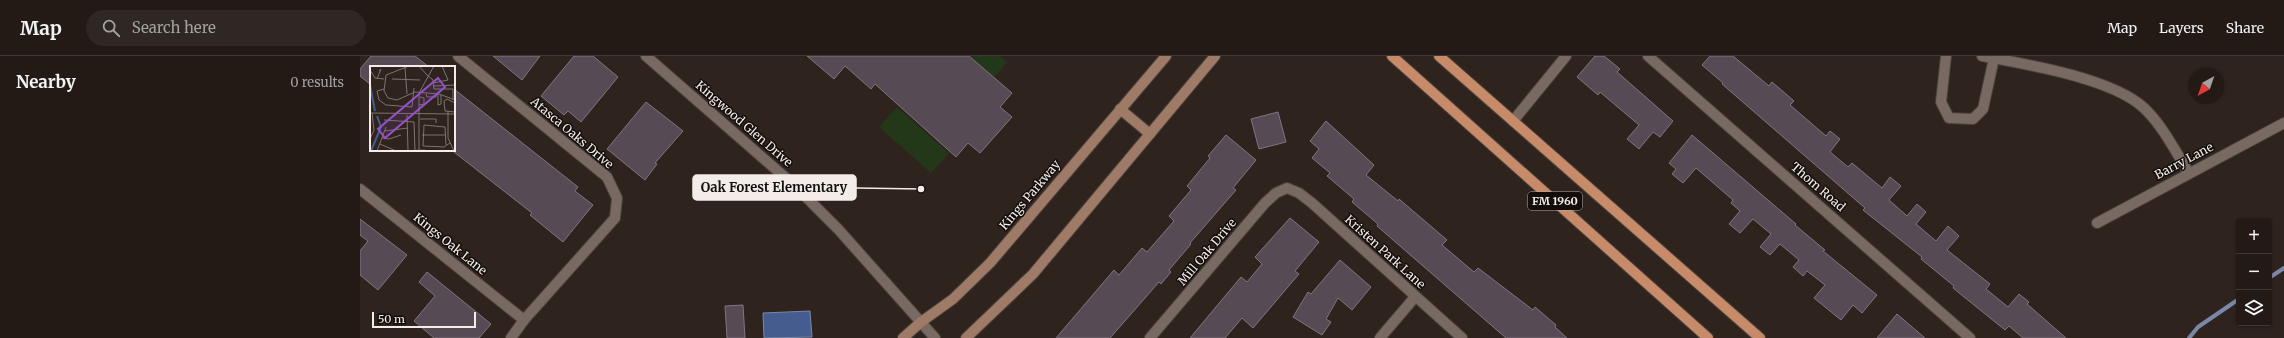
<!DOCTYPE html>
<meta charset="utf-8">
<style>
body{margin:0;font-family:Merriweather,serif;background:#2f2723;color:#f1f3f6}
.controls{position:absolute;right:12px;bottom:12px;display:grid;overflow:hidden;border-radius:4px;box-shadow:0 1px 3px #0004}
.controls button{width:36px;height:36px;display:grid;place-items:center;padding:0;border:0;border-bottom:1px solid #403835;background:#231a16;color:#f1f3f6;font:20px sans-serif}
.compass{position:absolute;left:1828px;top:12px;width:36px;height:36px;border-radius:50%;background:#231a16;box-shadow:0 1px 3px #0004;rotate:220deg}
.scale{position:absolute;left:12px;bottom:10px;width:104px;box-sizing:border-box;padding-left:4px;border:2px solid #f4ece8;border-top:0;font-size:11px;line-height:14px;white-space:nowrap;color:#f4ece8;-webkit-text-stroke:3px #130e0b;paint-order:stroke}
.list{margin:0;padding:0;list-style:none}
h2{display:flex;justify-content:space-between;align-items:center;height:52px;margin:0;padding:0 16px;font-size:17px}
h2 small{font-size:13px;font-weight:400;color:#a3a1a1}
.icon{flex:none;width:22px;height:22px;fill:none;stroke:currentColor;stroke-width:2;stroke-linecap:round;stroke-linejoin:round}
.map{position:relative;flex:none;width:1924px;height:282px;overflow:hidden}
header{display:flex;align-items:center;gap:24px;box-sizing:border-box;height:56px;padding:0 20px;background:#231a16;border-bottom:1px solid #403835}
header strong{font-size:19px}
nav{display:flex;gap:22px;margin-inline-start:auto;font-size:14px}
.search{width:280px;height:36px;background:#2f2723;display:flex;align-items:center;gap:10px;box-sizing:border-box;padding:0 14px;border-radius:22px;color:#a3a1a1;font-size:15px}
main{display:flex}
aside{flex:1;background:#231a16}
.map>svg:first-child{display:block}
.green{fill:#233719}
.water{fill:#455c8e;stroke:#7a87a9}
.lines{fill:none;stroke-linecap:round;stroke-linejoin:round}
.stream{stroke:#7a87a9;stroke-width:4}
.building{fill:#564b54;stroke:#80757f}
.street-casing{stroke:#4c423e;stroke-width:12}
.secondary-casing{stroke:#4c423e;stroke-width:12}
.primary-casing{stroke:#4c423e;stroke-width:12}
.street{stroke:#786963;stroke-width:10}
.secondary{stroke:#9f7a66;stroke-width:10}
.primary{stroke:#c78b69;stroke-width:10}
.labels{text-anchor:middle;stroke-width:3;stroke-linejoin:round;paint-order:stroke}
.shield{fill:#130e0b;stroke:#b0a9a6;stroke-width:1}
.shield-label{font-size:11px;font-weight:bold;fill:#f4ece8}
.street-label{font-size:12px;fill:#f4ece8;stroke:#130e0b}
.inset-river{fill:none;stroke:#455c8e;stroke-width:2}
.inset-road{fill:none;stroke:#7e736f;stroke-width:1}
.view{fill:#9352c7;fill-opacity:0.15;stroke:#9352c7;stroke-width:2}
.inset-edge{fill:none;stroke:#f4ece8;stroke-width:2}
.leader{fill:none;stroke:#f4ece8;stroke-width:1.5}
.callout-dot{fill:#f4ece8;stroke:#130e0b;stroke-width:1.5}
.callout{fill:#f4ece8;stroke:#f4ece8;stroke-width:1.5}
.callout-label{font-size:13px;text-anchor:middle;font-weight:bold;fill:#111}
</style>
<header>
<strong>Map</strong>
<div class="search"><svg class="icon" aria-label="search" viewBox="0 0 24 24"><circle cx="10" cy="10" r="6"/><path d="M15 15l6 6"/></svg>Search here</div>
<nav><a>Map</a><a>Layers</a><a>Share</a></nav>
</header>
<main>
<aside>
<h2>Nearby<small>0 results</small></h2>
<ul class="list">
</ul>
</aside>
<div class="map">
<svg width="1924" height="282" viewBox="0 0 1924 282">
<rect width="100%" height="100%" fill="#2f231e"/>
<g class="green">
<polygon points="610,0 640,0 647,6 634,21"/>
<polygon points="537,51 589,97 571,117 519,71"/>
</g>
<polygon class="water" points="450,255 452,281 404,282 403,257"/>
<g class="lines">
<g class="stream">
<polyline points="1909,222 1924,212"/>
<polyline points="1829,282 1838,271 1879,243"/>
</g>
</g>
<g class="building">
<polygon points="11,0 55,0 69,11 11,11 11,29 0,20 0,13"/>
<polygon points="133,0 180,0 162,24"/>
<polygon points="214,0 233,0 258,21 221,66 208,55 204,59 181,40"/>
<polygon points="447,0 609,0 652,37 640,51 652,61 620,97 608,87 596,101 515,28 511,33 485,10 474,23"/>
<polygon points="1235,0 1244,0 1260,13 1257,16 1313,65 1300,81 1293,76 1279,93 1267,83 1279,69 1240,36 1238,39 1217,21"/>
<polygon points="1350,0 1373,0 1409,30 1412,26 1434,45 1430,49 1466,80 1470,75 1480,83 1470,96 1488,111 1492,107 1522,132 1530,121 1541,130 1529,144 1547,160 1557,148 1566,156 1556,168 1576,185 1588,170 1599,180 1587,194 1630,228 1626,233 1648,251 1659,238 1669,246 1667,248 1706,282 1663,282 1649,270 1645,274 1593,232 1594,230 1561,203 1562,201 1503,154 1505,152 1362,28 1363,27 1342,9"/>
<polygon points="94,33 218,131 215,135 233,149 203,186 170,159 172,157 94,96"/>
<polygon points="286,46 323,75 295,107 297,108 285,124 247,93"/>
<polygon points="918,56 926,86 899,93 891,63"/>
<polygon points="966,65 1014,109 1006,119 1038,145 1039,143 1087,184 1082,189 1114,216 1118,212 1173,254 1175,251 1196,269 1195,271 1207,282 1146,282 1017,170 1018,168 992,146 994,143 967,120 970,117 952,102 959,93 950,85"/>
<polygon points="866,79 896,104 873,132 876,134 830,187 831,188 809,214 811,216 801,228 799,226 750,282 696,282 754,214 759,219 782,192 787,196 814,165 809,160 831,134 827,130 850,102 848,100"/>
<polygon points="1332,79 1436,168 1435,169 1465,194 1463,195 1517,239 1502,257 1493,249 1481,264 1454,242 1465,229 1447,215 1443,220 1433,211 1439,204 1420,188 1410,199 1400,191 1411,178 1393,163 1380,177 1369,168 1380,155 1371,147 1373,144 1336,112 1323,127 1312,118 1316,113 1309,107"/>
<polygon points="930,162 959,186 935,215 939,218 893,272 882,262 865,282 830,282 881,221 887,226 902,208 895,201"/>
<polygon points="0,163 47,199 18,234 0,219 0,195 8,185 0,179"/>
<polygon points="980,204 1011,231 992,254 978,242 966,263 971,266 962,279 933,261 948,236 951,238"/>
<polygon points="67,216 131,268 119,282 74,282 54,265 75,240 59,226"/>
<polygon points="383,249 385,282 367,282 365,250"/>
<polygon points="1537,258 1565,282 1517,282"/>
</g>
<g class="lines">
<g class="street-casing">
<g id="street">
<polyline points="98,0 247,121 257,142 255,162 164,264 151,282"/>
<polyline points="286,0 435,130 478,173 575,282"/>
<polyline points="1288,0 1610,282"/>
<polyline points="1586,0 1581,46 1589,62 1613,63 1623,53 1634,2"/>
<path d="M1622 0C1665 8 1752 22 1784 52 1803 70 1815 95 1829 117"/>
<polyline points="1153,65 1206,0"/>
<polyline points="0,133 164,264"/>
<polyline points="1737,167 1924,67"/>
<polyline points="790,282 905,147 916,137 927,132 939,137 952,147 1102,282"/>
<polyline points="1020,282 1055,241"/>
</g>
</g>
<g class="secondary-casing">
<g id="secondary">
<polyline points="760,53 790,78"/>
<polyline points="543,282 561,266 593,243 630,207 806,0"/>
<polyline points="606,282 673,218 855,0"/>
</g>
</g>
<g class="primary-casing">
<g id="primary">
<polyline points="1032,0 1348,282"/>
<polyline points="1079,0 1400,282"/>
</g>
</g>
<use href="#street" class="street"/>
<use href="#secondary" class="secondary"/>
<use href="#primary" class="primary"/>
</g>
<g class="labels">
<rect class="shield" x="1168" y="136" width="54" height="18" rx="3"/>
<g class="shield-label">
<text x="1195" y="149">FM 1960</text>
</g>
<g class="street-label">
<text transform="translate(384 68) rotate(41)" y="4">Kingwood Glen Drive</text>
<text transform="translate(212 77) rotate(40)" y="4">Atasca Oaks Drive</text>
<text transform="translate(1824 105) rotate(-28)" y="4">Barry Lane</text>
<text transform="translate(1458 131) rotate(41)" y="4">Thom Road</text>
<text transform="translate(670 139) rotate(-50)" y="4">Kings Parkway</text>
<text transform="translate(90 188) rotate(39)" y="4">Kings Oak Lane</text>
<text transform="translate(847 196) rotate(-50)" y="4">Mill Oak Drive</text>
<text transform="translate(1025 196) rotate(42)" y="4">Kristen Park Lane</text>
</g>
</g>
<g transform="translate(10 10)">
<rect width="85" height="85" fill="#2f231e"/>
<path class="inset-river" d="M0 19 5 45M1 85 11 61 7 50"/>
<path class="inset-road" d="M39 0 16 9 14 25 18 32 27 34 45 26 69 28 85 34M49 0 58 10M35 2 37 28M0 4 5 12 14 13M57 9 63 14 64 23H83V33M7 13 11 3 9 5M22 13 50 14M63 17 78 14 72 0M63 20 85 19M14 23 7 25 9 34 16 39 42 41 44 22M56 28 57 31H66V28M68 28V39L71 38V29M85 37 77 33 74 35 75 45 85 46M49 39 54 38V32L50 31M78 45V72L84 85M0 47 85 48M37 49 38 85M50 53H66V57M14 54 44 56 45 85M15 65 38 62M52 69H76M12 72 19 73 31 69M0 73 4 64 2 47M10 78 26 85 55 84M76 79 75 61 54 59 53 80 74 81 80 77M7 85 16 61M49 85V27L64 0"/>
<path class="view" d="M68 12 75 21 15 72 8 63Z"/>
<rect width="85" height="85" class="inset-edge"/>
</g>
<path class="leader" d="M561 133L496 132"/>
<circle class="callout-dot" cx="561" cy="133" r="4"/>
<rect class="callout" x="333" y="119" width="163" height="25" rx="4"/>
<g class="callout-label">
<text x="414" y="136">Oak Forest Elementary</text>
</g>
</svg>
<div class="controls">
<button>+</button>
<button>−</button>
<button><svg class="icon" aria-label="layers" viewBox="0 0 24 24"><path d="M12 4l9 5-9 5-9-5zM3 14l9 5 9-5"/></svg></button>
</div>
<svg class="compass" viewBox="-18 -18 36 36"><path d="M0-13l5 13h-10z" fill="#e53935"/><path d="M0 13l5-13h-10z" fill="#a3a1a1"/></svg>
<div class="scale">50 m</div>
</div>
</main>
